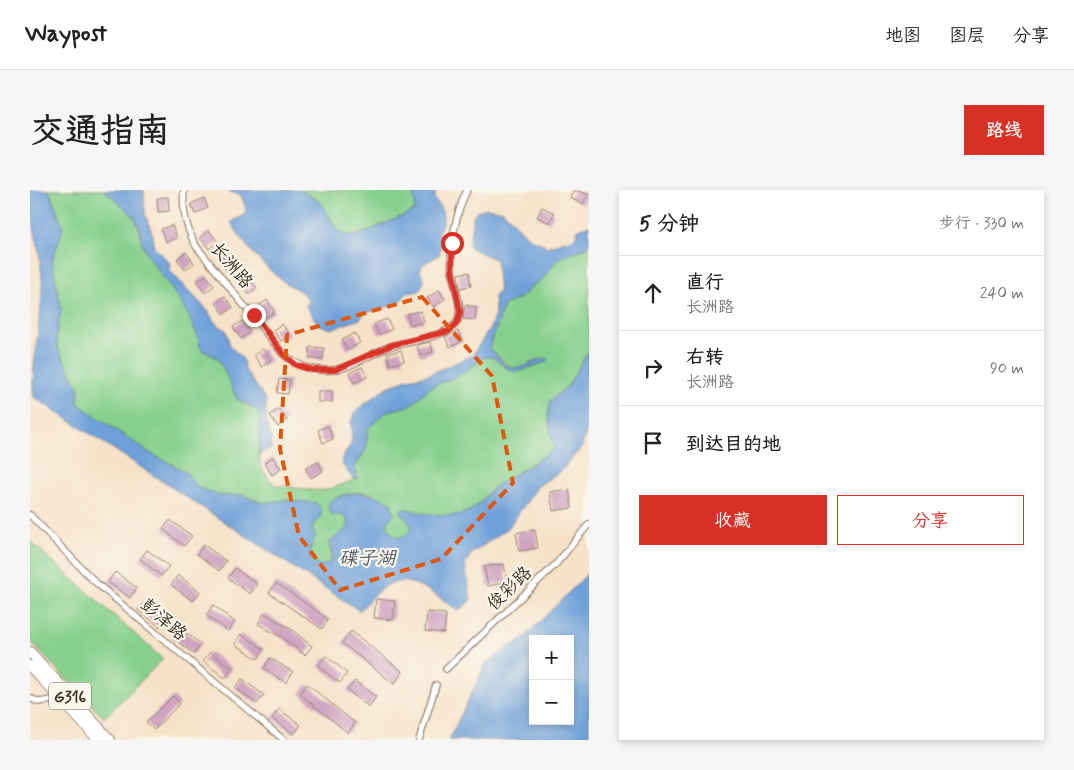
<!DOCTYPE html>
<html lang="zh">
<meta charset="utf-8">
<style>
body{margin:0;font-family:Mynerve,"LXGW WenKai TC",sans-serif;background:#f6f6f6;color:#222}
.controls{position:absolute;right:15px;bottom:15px;display:grid;overflow:hidden;border-radius:0px;box-shadow:0 2px 8px #0003}
.controls button{width:45px;height:45px;display:grid;place-items:center;padding:0;border:0;border-bottom:1px solid #e0e0e0;background:#fff;color:#222;font:25px sans-serif}
.stop{position:absolute;width:15px;height:15px;margin:-11px;border:4px solid #d93025;border-radius:50%;background:#fff}
.stop.end{background:#d93025;border-color:#fff;box-shadow:0 1px 5px #0008}
.list{margin:0;padding:0;list-style:none}
h2{display:flex;justify-content:space-between;align-items:center;height:65px;margin:0;padding:0 20px;font-size:21px}
h2 small{font-size:16px;font-weight:400;color:#767676}
.list li{display:grid;grid-template-columns:32px 1fr auto;gap:15px;align-items:center;box-sizing:border-box;height:75px;padding:0 20px;border-top:1px solid #e0e0e0}
.list b{display:block;font-size:19px;white-space:nowrap}
.list p{margin:0;font-size:16px;white-space:nowrap;color:#767676}
.list em{font-size:16px;font-style:normal;color:#767676}
.actions{display:flex;gap:10px;padding:15px 20px}
.actions a{flex:1;padding:11px 0;border:1px solid #d93025;border-radius:0px;text-align:center;font-size:18px;color:#d93025}
.actions .main{background:#d93025;color:#fff}
.icon{flex:none;width:28px;height:28px;fill:none;stroke:currentColor;stroke-width:2;stroke-linecap:round;stroke-linejoin:round}
.map{position:relative;flex:none;width:559px;height:550px;overflow:hidden;border-radius:0px}
header{display:flex;align-items:center;gap:30px;box-sizing:border-box;height:70px;padding:0 25px;background:#fff;border-bottom:1px solid #e0e0e0}
header strong{font-size:24px}
nav{display:flex;gap:28px;margin-inline-start:auto;font-size:18px}
.intro{display:flex;align-items:center;justify-content:space-between;box-sizing:border-box;height:120px;padding:0 30px}
h1{margin:0;font-size:35px}
.button{padding:12px 22px;border-radius:0px;background:#d93025;color:#fff;font-size:18px;font-weight:700}
main{display:flex;gap:30px;padding:0 30px}
aside{flex:1;background:#fff;border-radius:0px;box-shadow:0 2px 8px #0003}
.map>svg:first-child{display:block}
.green{fill:#86d08d;stroke:#607d56}
.water{fill:#6ea0d9;stroke:#54657c;fill-rule:evenodd}
.building{fill:#cfa3c1}
.lines{fill:none;stroke-linecap:round;stroke-linejoin:round}
.street-casing{stroke:#988674;stroke-width:8}
.highway-casing{stroke:#988674;stroke-width:12}
.street{stroke:#fff;stroke-width:5.5}
.highway{stroke:#fff;stroke-width:10}
.route{stroke:#d93025;stroke-width:6}
.marked{fill:none;stroke:#df570d;stroke-width:4;stroke-dasharray:10 6;stroke-linejoin:round}
.labels{text-anchor:middle;stroke-width:4.5;stroke-linejoin:round;paint-order:stroke}
.shield{fill:#fbf7ec;stroke:#75685c;stroke-width:1}
.shield-label{font-size:16px;font-weight:bold;fill:#3b2a1e}
.street-label{font-size:18px;fill:#3b2a1e;stroke:#fbf7ec}
.water-label{font-size:19px;font-style:italic;fill:#4f5969;stroke:#fbf7ec}
</style>
<header>
<strong>Waypost</strong>
<nav><a>地图</a><a>图层</a><a>分享</a></nav>
</header>
<div class="intro"><h1>交通指南</h1><a class="button">路线</a></div>
<main>
<div class="map">
<svg width="559" height="550" viewBox="0 0 559 550">
<rect width="100%" height="100%" fill="#fbf7ec"/>
<filter id="ink" filterUnits="userSpaceOnUse"><feTurbulence type="fractalNoise" baseFrequency=".02" numOctaves="2"/><feDisplacementMap in="SourceGraphic" scale="10" xChannelSelector="R" yChannelSelector="G"/><feConvolveMatrix kernelMatrix="1 2 1 2 8 2 1 2 1" color-interpolation-filters="sRGB"/></filter>
<filter id="wash" filterUnits="userSpaceOnUse"><feTurbulence type="fractalNoise" baseFrequency=".0096" numOctaves="4" result="noise"/><feDisplacementMap in="SourceGraphic" scale="20" xChannelSelector="R" yChannelSelector="G"/><feGaussianBlur stdDeviation="1.12" result="paint"/><feColorMatrix in="noise" values="0 0 0 0 0 0 0 0 0 0 0 0 0 0 0 0 0 1.4 0 .05"/><feComposite in="paint" operator="in"/></filter>
<g filter="url(#wash)">
<rect width="100%" height="100%" fill="#f6e2c9"/>
<g class="green">
<path d="M19 0H74C83 9 95 16 103 26 112 36 109 49 114 58 135 94 161 117 171 159L189 169 207 209 228 221C235 251 216 271 247 296 262 295 277 302 293 300 304 299 316 292 327 289L325 277 336 259 338 239 346 229 355 222 381 215 400 197 426 187 455 167 463 166C487 191 488 179 517 172L508 169C476 188 482 174 459 159L474 115 493 106 503 95 511 91 528 69 559 56V160L538 196 521 210 518 225 524 259C506 272 488 282 469 294 458 300 452 314 441 320 426 330 390 324 374 318L373 326 378 330 382 337 378 344 369 348 361 343 357 337 358 331 342 303 328 302 307 307 319 336 299 353 302 366 299 374C271 381 281 350 283 333L291 328 255 310 233 313 212 305 191 306 168 298 156 282 118 262 48 214 49 198 28 159 26 148 31 119 22 71 33 37Z"/>
<polygon points="271,0 382,0 385,13 384,21 329,45 315,45 307,40 291,13"/>
<polygon points="0,351 133,469 74,528 0,451"/>
</g>
<g class="water">
<path d="M0 0H19L33 37 22 71 31 119 26 148 28 159 49 198 48 214 118 262 156 282 168 298 191 306 212 305 233 313 255 310 286 313 291 319V328L283 334 282 340 286 346C277 360 276 380 299 374L302 366 299 353 319 336 316 326 302 325 298 317 300 311C321 299 340 302 361 312L364 325 358 331 357 337 361 343 369 348 378 344 382 337 370 320 374 318C390 324 426 330 441 320 452 314 458 300 469 294 488 282 506 273 524 259L518 225 521 210 538 196 559 160V233L552 257 531 281 508 296 478 338 441 364 435 374 441 410 429 421C388 393 367 372 330 421L4 207C0 183 11 130 12 102 14 66 0 35 0 0Z"/>
<path d="M74 0H114L115 24 123 45 124 57 139 72 140 81 178 121 185 133 196 140 200 156 213 169 215 180 236 210V230L241 248V259L232 262 229 269 230 230 228 221 207 209 189 169 171 159C161 117 135 94 114 58 109 49 112 36 103 26 95 16 83 9 74 0Z"/>
<path d="M201 0H271L291 13 307 40 315 45H329L384 21 385 13 382 0H406L404 8C413 20 417 28 408 42L413 48 409 65 392 75 390 82 395 90 389 101 377 103 368 114 335 123 330 129 301 139 288 134 276 116 279 111C271 98 259 97 249 88 230 72 213 54 201 32L214 25 216 19 211 5 200 2Z"/>
<path d="M457 18 473 21 500 49 514 54 516 57 542 49 548 44 547 40 559 35V56L528 69 511 91 502 95 493 106 474 115 459 159C467 164 471 172 477 176 490 183 504 169 517 168V172C488 179 488 191 463 167H455L426 187 400 197 381 215 355 222 338 239 336 259 325 277 327 289H323L312 274V269L322 252 321 231 327 220 356 198 374 190 397 185 442 166 460 138 465 124 464 106 469 102 466 70 439 57 443 26 447 21Z"/>
<path d="M559 382V550H419L456 473 496 446ZM503 449H540V531H503Z"/>
</g>
<g id="blocks">
<g class="building">
<polygon points="544,0 558,4 553,14 540,8"/>
<polygon points="138,7 139,21 128,22 127,8"/>
<polygon points="174,8 178,18 165,24 161,14"/>
<polygon points="512,17 524,23 520,33 507,27"/>
<polygon points="142,35 147,48 136,52 131,39"/>
<polygon points="179,41 188,52 179,59 170,48"/>
<polygon points="156,62 164,73 155,80 147,69"/>
<polygon points="199,64 208,75 199,82 190,71"/>
<polygon points="439,82 441,96 430,98 428,84"/>
<polygon points="176,85 184,96 175,103 167,92"/>
<polygon points="218,87 227,98 218,104 209,93"/>
<polygon points="409,100 415,109 404,117 397,108"/>
<polygon points="194,106 203,117 194,124 186,113"/>
<polygon points="237,110 245,122 235,128 227,117"/>
<polygon points="435,115 446,117 445,130 433,129"/>
<polygon points="391,121 394,132 380,135 377,124"/>
<polygon points="357,129 362,139 349,145 344,134"/>
<polygon points="212,131 220,142 211,149 203,137"/>
<polygon points="252,134 260,145 251,151 243,140"/>
<polygon points="428,141 433,151 420,157 415,147"/>
<polygon points="325,143 330,153 317,160 312,150"/>
<polygon points="400,152 403,162 390,166 387,155"/>
<polygon points="280,157 294,158 293,170 279,168"/>
<polygon points="233,159 241,170 232,177 224,165"/>
<polygon points="371,160 374,171 360,175 357,164"/>
<polygon points="332,177 337,187 324,193 319,183"/>
<polygon points="249,189 260,190 258,204 247,203"/>
<rect x="288" y="201" width="14" height="11"/>
<polygon points="249,219 257,230 248,237 240,225"/>
<polygon points="298,236 303,249 293,253 288,240"/>
<polygon points="243,267 251,279 242,285 234,273"/>
<polygon points="288,272 293,281 281,288 275,278"/>
<polygon points="539,299 542,318 523,321 520,302"/>
<polygon points="140,330 162,346 154,356 133,339"/>
<polygon points="505,339 508,358 489,361 486,343"/>
<polygon points="174,355 196,371 189,381 167,364"/>
<polygon points="117,360 139,376 131,386 110,369"/>
<polygon points="474,374 477,392 458,396 454,377"/>
<polygon points="205,378 227,394 220,404 198,388"/>
<polygon points="85,382 107,398 100,408 78,392"/>
<polygon points="148,385 170,402 163,411 141,395"/>
<polygon points="246,393 298,429 292,439 239,403"/>
<polygon points="346,409 365,411 363,430 344,428"/>
<polygon points="116,411 137,427 130,437 108,420"/>
<polygon points="183,415 205,432 198,441 176,425"/>
<polygon points="397,422 416,424 414,443 395,441"/>
<polygon points="234,423 262,440 282,456 275,465 251,447 228,434"/>
<polygon points="149,438 171,454 164,464 142,447"/>
<polygon points="321,441 373,482 364,494 312,453"/>
<polygon points="211,444 234,459 228,469 205,454"/>
<polygon points="180,462 202,478 195,488 173,471"/>
<polygon points="296,466 317,483 310,493 288,476"/>
<polygon points="240,468 263,482 256,493 234,478"/>
<polygon points="212,489 234,505 227,514 205,498"/>
<polygon points="325,491 346,507 339,517 317,500"/>
<polygon points="277,494 325,533 318,543 270,504"/>
<polygon points="143,506 150,513 124,540 116,532"/>
<polygon points="249,519 271,535 264,544 242,528"/>
</g>
</g>
</g>
<g filter="url(#ink)">
<use href="#blocks" fill-opacity="0" stroke="#988674" stroke-width="1"/>
<g class="lines">
<g class="street-casing">
<g id="street">
<path d="M154 0C152 22 156 37 166 56L253 164C269 177 282 181 302 180 322 179 346 159 366 155 382 151 421 146 428 130 433 116 424 97 422 82 419 55 426 24 437 0"/>
<polyline points="0,325 65,392 254,550"/>
<polyline points="416,479 526,374 559,334"/>
<polyline points="0,508 9,512 30,509"/>
<polyline points="389,550 406,495"/>
</g>
</g>
<g class="highway-casing">
<g id="highway">
<polyline points="0,462 80,550"/>
<polyline points="0,476 69,550"/>
</g>
</g>
<use href="#street" class="street"/>
<use href="#highway" class="highway"/>
</g>
</g>
<g class="lines" filter="url(#ink)">
<polyline class="route" points="224,125 253,164 266,175 283,180 305,180 362,155 419,141 427,133 430,122 422,80 422,53"/>
</g>
<path class="marked" d="M392 107 462 186 483 293 411 369 310 400 269 346 250 259 257 145Z"/>
<g class="labels">
<rect class="shield" x="19" y="492.5" width="42" height="27" rx="4"/>
<g class="shield-label">
<text x="40" y="512">G316</text>
</g>
<g class="street-label">
<text transform="translate(202 75) rotate(50)" y="6">长洲路</text>
<text transform="translate(479 398) rotate(-44)" y="6">俊彩路</text>
<text transform="translate(134 429) rotate(40)" y="6">彭泽路</text>
</g>
<g class="water-label">
<text x="337" y="374">碟子湖</text>
</g>
</g>
</svg>
<div class="controls">
<button>+</button>
<button>−</button>
</div>
<div class="stop" style="left:422px;top:53px"></div>
<div class="stop end" style="left:224px;top:125px"></div>
</div>
<aside>
<h2>5 分钟<small>步行 · 330 m</small></h2>
<ul class="list">
<li><svg class="icon" aria-label="ahead" viewBox="0 0 24 24"><path d="M12 20V5M6 11l6-6 6 6"/></svg><div><b>直行</b><p>长洲路</p></div><em>240 m</em></li>
<li><svg class="icon" aria-label="right" viewBox="0 0 24 24"><path d="M7 20v-9h11M14 6l5 5-5 5"/></svg><div><b>右转</b><p>长洲路</p></div><em>90 m</em></li>
<li><svg class="icon" aria-label="arrive" viewBox="0 0 24 24"><path d="M6 21V4h12l-3 4 3 4H6"/></svg><div><b>到达目的地</b></div></li>
</ul>
<div class="actions"><a class="main">收藏</a><a>分享</a></div>
</aside>
</main>
